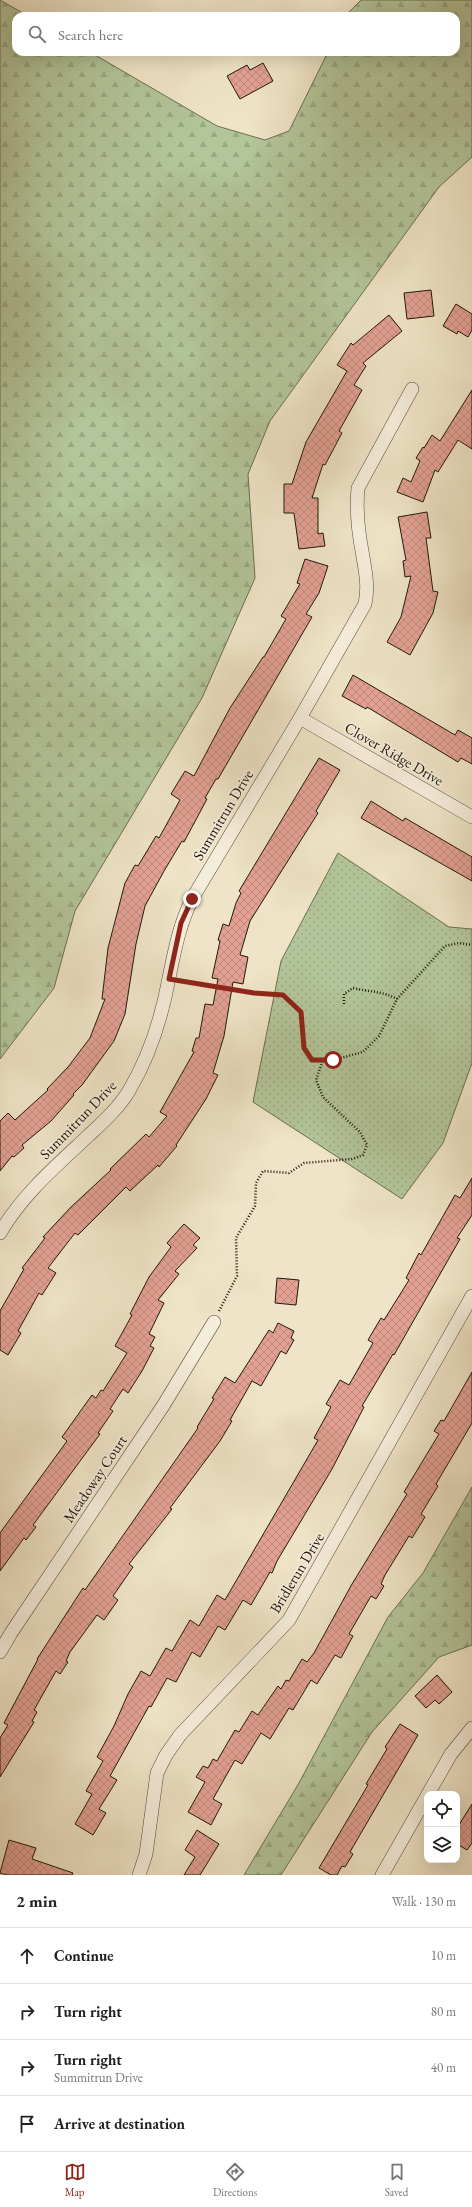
<!DOCTYPE html>
<meta charset="utf-8">
<style>
body{margin:0;font-family:"EB Garamond",serif;background:#f6f6f6;color:#222}
.controls{position:absolute;right:12px;bottom:12px;display:grid;overflow:hidden;border-radius:8px;box-shadow:0 4px 16px #0002}
.controls button{width:36px;height:36px;display:grid;place-items:center;padding:0;border:0;border-bottom:1px solid #e0e0e0;background:#fff;color:#222;font:20px sans-serif}
.stop{position:absolute;width:12px;height:12px;margin:-9px;border:3px solid #8f2418;border-radius:50%;background:#fff}
.stop.end{background:#8f2418;border-color:#fff;box-shadow:0 1px 4px #0008}
.list{margin:0;padding:0;list-style:none}
h2{display:flex;justify-content:space-between;align-items:center;height:52px;margin:0;padding:0 16px;font-size:17px}
h2 small{font-size:13px;font-weight:400;color:#767676}
.list li{display:grid;grid-template-columns:26px 1fr auto;gap:12px;align-items:center;box-sizing:border-box;height:56px;padding:0 16px;border-top:1px solid #e0e0e0}
.list b{display:block;font-size:15px;white-space:nowrap}
.list p{margin:0;font-size:13px;white-space:nowrap;color:#767676}
.list em{font-size:13px;font-style:normal;color:#767676}
.icon{flex:none;width:22px;height:22px;fill:none;stroke:currentColor;stroke-width:2;stroke-linecap:round;stroke-linejoin:round}
.map{position:relative;flex:none;width:472px;height:1875px;overflow:hidden}
.search{position:absolute;background:#fff;box-shadow:0 4px 16px #0002;left:12px;right:12px;top:12px;height:44px;display:flex;align-items:center;gap:10px;box-sizing:border-box;padding:0 14px;border-radius:12px;color:#767676;font-size:15px}
.sheet{height:276px;background:#fff}
nav{display:flex;justify-content:space-around;align-items:center;box-sizing:border-box;height:56px;border-top:1px solid #e0e0e0;background:#fff;font-size:11px;color:#767676}
nav a{display:grid;justify-items:center;gap:2px}
nav .on{color:#8f2418}
.map>svg:first-child{display:block}
.forest{fill:url(#forest-firs);stroke:#6a6e54}
.park{fill:url(#park-dots);stroke:#6a6e54}
.building{fill:url(#building-cross-hatch);stroke:#20170d}
.lines{fill:none;stroke-linecap:round;stroke-linejoin:round}
.street-casing{stroke:#544a3c;stroke-width:14}
.path{stroke:#20170d;stroke-width:2.5;stroke-dasharray:1 2;stroke-linecap:butt}
.street{stroke:#f5eddb;stroke-width:13}
.route{stroke:#8f2418;stroke-width:5}
.labels{text-anchor:middle;stroke-width:3.5;stroke-linejoin:round;paint-order:stroke}
.street-label{font-size:15px;fill:#20170d;stroke:#f5eddb}
</style>
<div class="map">
<svg width="472" height="1875" viewBox="0 0 472 1875">
<defs>
<pattern id="forest-firs" width="22" height="20" patternUnits="userSpaceOnUse"><rect width="22" height="20" fill="#b3c59a"/><path d="M5 1l3.5 6h-7zM16 11l3.5 6h-7z" fill="#9aa884"/></pattern>
<pattern id="park-dots" width="8" height="8" patternUnits="userSpaceOnUse"><rect width="8" height="8" fill="#b3c59a"/><path d="M2 2h.1M6 6h.1" fill="none" stroke="#9aa884" stroke-width="1.8" stroke-linecap="round"/></pattern>
<pattern id="building-cross-hatch" width="8" height="8" patternUnits="userSpaceOnUse"><rect width="8" height="8" fill="#e3a194"/><path d="M0 0l8 8M0 8l8-8" fill="none" stroke="#c28a7e"/></pattern>
</defs>
<rect width="100%" height="100%" fill="#efe4c7"/>
<filter id="stains"><feTurbulence type="fractalNoise" baseFrequency=".005" numOctaves="4"/><feColorMatrix values="0 0 0 0 .2 0 0 0 0 .09 0 0 0 0 .02 0 0 0 .5 -.17"/></filter>
<radialGradient id="worn" r=".72"><stop offset=".6" stop-color="#630" stop-opacity="0"/><stop offset="1" stop-color="#630" stop-opacity=".3"/></radialGradient>
<g class="forest">
<polygon points="0,0 28,16 16,16 16,52 90,52 217,126 265,140 289,131 328,52 456,52 456,16 345,16 361,0 472,0 472,157 439,187 270,421 248,474 255,578 202,698 75,911 54,988 0,1059"/>
<polygon points="472,1487 472,1645 439,1657 372,1732 281,1875 244,1875 299,1783 388,1617 423,1573"/>
</g>
<polygon class="park" points="338,853 449,927 472,929 472,1063 443,1143 402,1199 253,1102 281,961"/>
<g class="building">
<polygon points="263,63 273,81 240,99 227,76 247,65 250,70"/>
<polygon points="431,290 434,316 407,319 404,293"/>
<polygon points="456,304 472,314 472,330 468,337 458,331 457,334 443,326"/>
<polygon points="389,315 402,331 363,363 366,366 354,385 362,390 339,431 342,433 325,465 323,464 312,498 318,498 318,534 323,533 325,546 299,549 294,513 284,513 284,484 292,484 306,442 347,371 337,365 351,343 353,345"/>
<polygon points="472,390 472,449 458,440 438,472 435,470 423,502 397,492 403,478 411,482 420,461 416,458 423,447 424,448 432,435 440,441"/>
<polygon points="427,512 431,538 426,538 433,591 438,592 433,613 410,655 387,642 401,617 411,576 405,577 403,561 406,560 398,517"/>
<polygon points="305,559 328,566 319,593 306,614 312,617 218,779 216,779 205,798 207,799 184,842 182,841 164,871 145,906 136,944 125,1014 114,1041 82,1085 73,1094 74,1095 51,1121 22,1145 24,1148 14,1157 12,1156 0,1171 0,1121 8,1113 15,1120 48,1090 47,1089 68,1067 90,1038 105,999 102,999 108,948 125,883 135,865 138,866 156,836 159,838 180,800 171,794 185,771 194,776 230,708 263,657 264,657 286,619 281,616 300,584 297,583"/>
<polygon points="353,675 455,735 458,730 472,738 472,764 461,758 458,762 367,707 366,709 342,696"/>
<polygon points="319,758 340,770 316,811 318,813 250,921 240,955 248,957 243,984 233,982 224,1036 213,1073 218,1075 206,1099 176,1145 177,1146 159,1167 158,1165 130,1191 126,1187 78,1235 75,1233 48,1268 56,1273 42,1295 39,1293 18,1331 21,1333 8,1355 0,1350 0,1311 24,1269 22,1268 45,1238 43,1237 71,1207 111,1170 110,1169 146,1134 149,1137 167,1116 160,1112 194,1052 192,1051 196,1038 199,1038 205,1004 213,1005 218,979 212,978 220,941 218,940 223,924 229,926 236,903 241,893 239,891"/>
<polygon points="371,801 403,821 405,818 472,857 472,881 361,818"/>
<polygon points="472,1178 472,1215 457,1238 460,1239 394,1355 393,1354 362,1406 364,1407 332,1469 277,1561 272,1573 270,1572 251,1605 243,1600 225,1630 218,1626 200,1657 192,1652 176,1682 167,1678 151,1707 149,1706 110,1776 117,1780 99,1809 106,1813 93,1835 75,1824 92,1794 86,1791 103,1761 97,1757 114,1726 128,1694 141,1671 150,1676 166,1648 172,1651 190,1620 199,1626 217,1595 225,1600 318,1440 314,1438 331,1407 326,1404 340,1380 349,1385 373,1343 368,1340 381,1318 384,1320 409,1280 406,1278 419,1253 421,1255 455,1195 460,1198"/>
<polygon points="184,1224 200,1238 193,1245 197,1248 175,1271 179,1274 158,1300 164,1303 149,1334 155,1337 150,1346 154,1348 142,1371 128,1393 123,1389 110,1409 113,1411 98,1433 100,1434 33,1525 36,1527 26,1540 24,1538 0,1571 0,1533 67,1441 62,1437 92,1395 96,1398 101,1390 103,1391 127,1353 115,1346 132,1315 130,1314 149,1277 171,1247 167,1243"/>
<polygon points="277,1278 299,1280 296,1305 275,1303"/>
<polygon points="278,1323 294,1331 291,1338 294,1340 286,1354 281,1351 261,1386 252,1381 230,1420 232,1421 220,1441 170,1508 172,1509 129,1564 133,1567 113,1596 118,1600 104,1620 97,1615 70,1652 66,1661 68,1662 60,1674 56,1671 34,1710 37,1712 32,1721 34,1722 0,1777 0,1738 8,1725 4,1723 38,1659 37,1659 83,1588 85,1590 198,1428 197,1427 214,1399 212,1398 225,1377 235,1383 269,1330 273,1333"/>
<polygon points="472,1372 472,1423 436,1484 438,1486 421,1514 425,1517 412,1538 409,1536 385,1575 381,1584 384,1586 376,1599 371,1596 349,1634 353,1636 341,1658 335,1655 317,1684 311,1680 293,1710 289,1708 270,1739 261,1733 242,1764 235,1760 213,1799 222,1804 211,1825 188,1812 205,1782 196,1777 203,1766 208,1768 213,1759 217,1761 235,1730 239,1732 252,1711 258,1715 278,1686 281,1689 286,1680 289,1681 302,1659 307,1662 314,1653 352,1584 407,1494 404,1492 439,1434 434,1431 441,1420 444,1421"/>
<polygon points="437,1675 452,1692 439,1704 435,1700 426,1708 415,1696"/>
<polygon points="400,1724 418,1735 350,1852 353,1854 345,1867 342,1866 337,1875 331,1875 319,1868 368,1785 366,1784 387,1749 385,1747"/>
<polygon points="472,1804 472,1843 467,1850 457,1844 457,1828"/>
<polygon points="197,1830 219,1844 200,1875 184,1875 195,1857 185,1850"/>
<polygon points="9,1840 36,1848 32,1859 73,1873 72,1875 7,1875 0,1873"/>
</g>
<g class="lines">
<g class="street-casing">
<g id="street">
<polyline points="300,718 472,817"/>
<path d="M0 1233C22 1195 56 1166 88 1136 102 1123 120 1107 130 1089 150 1055 162 1016 169 978 175 949 179 926 192 899L300 718 365 604C369 585 365 570 362 551 358 530 356 509 358 488L412 389"/>
<polyline points="0,1652 11,1633 163,1406 214,1322"/>
<polyline points="428,1794 451,1754 472,1728"/>
<polyline points="139,1875 146,1854 157,1773 166,1755 180,1735 289,1620 472,1296"/>
<polyline points="382,1875 427,1796"/>
</g>
</g>
<g class="path">
<polyline points="181,981 254,993 283,995 301,1012 304,1047 312,1060 333,1060 363,1052 379,1036 397,999 445,946 459,943 472,945"/>
<path d="M344 1004V994L353 988C369 992 383 991 397 999"/>
<polyline points="219,1311 237,1276 236,1238 255,1206 256,1183 263,1171 289,1173 304,1163 352,1159 363,1155 367,1145 360,1132 323,1097 316,1080 323,1060"/>
</g>
<use href="#street" class="street"/>
</g>
<g class="lines">
<polyline class="route" points="192,899 181,923 169,979 254,993 283,995 301,1012 304,1048 312,1060 333,1060"/>
</g>
<g class="labels">
<g class="street-label">
<text transform="translate(394 754) rotate(30)" y="5">Clover Ridge Drive</text>
<text transform="translate(223 815) rotate(-59)" y="5">Summitrun Drive</text>
<text transform="translate(78 1120) rotate(-46)" y="5">Summitrun Drive</text>
<text transform="translate(95 1479) rotate(-56)" y="5">Meadoway Court</text>
<text transform="translate(297 1573) rotate(-59)" y="5">Bridlerun Drive</text>
</g>
</g>
<rect width="100%" height="100%" filter="url(#stains)"/>
<rect width="100%" height="100%" fill="url(#worn)"/>
</svg>
<div class="controls">
<button><svg class="icon" aria-label="locate" viewBox="0 0 24 24"><circle cx="12" cy="12" r="6"/><path d="M12 2v4M12 18v4M2 12h4M18 12h4"/></svg></button>
<button><svg class="icon" aria-label="layers" viewBox="0 0 24 24"><path d="M12 4l9 5-9 5-9-5zM3 14l9 5 9-5"/></svg></button>
</div>
<div class="stop" style="left:333px;top:1060px"></div>
<div class="stop end" style="left:192px;top:899px"></div>
<div class="search"><svg class="icon" aria-label="search" viewBox="0 0 24 24"><circle cx="10" cy="10" r="6"/><path d="M15 15l6 6"/></svg>Search here</div>
</div>
<section class="sheet">
<h2>2 min<small>Walk · 130 m</small></h2>
<ul class="list">
<li><svg class="icon" aria-label="ahead" viewBox="0 0 24 24"><path d="M12 20V5M6 11l6-6 6 6"/></svg><div><b>Continue</b></div><em>10 m</em></li>
<li><svg class="icon" aria-label="right" viewBox="0 0 24 24"><path d="M7 20v-9h11M14 6l5 5-5 5"/></svg><div><b>Turn right</b></div><em>80 m</em></li>
<li><svg class="icon" aria-label="right" viewBox="0 0 24 24"><path d="M7 20v-9h11M14 6l5 5-5 5"/></svg><div><b>Turn right</b><p>Summitrun Drive</p></div><em>40 m</em></li>
<li><svg class="icon" aria-label="arrive" viewBox="0 0 24 24"><path d="M6 21V4h12l-3 4 3 4H6"/></svg><div><b>Arrive at destination</b></div></li>
</ul>
</section>
<nav>
<a class="on"><svg class="icon" aria-label="map" viewBox="0 0 24 24"><path d="M3 6l6-2 6 2 6-2v14l-6 2-6-2-6 2zM9 4v14M15 6v14"/></svg>Map</a>
<a><svg class="icon" aria-label="directions" viewBox="0 0 24 24"><path d="M12 3l9 9-9 9-9-9zM9 14v-3h6M13 9l2 2-2 2"/></svg>Directions</a>
<a><svg class="icon" aria-label="saved" viewBox="0 0 24 24"><path d="M7 4h10v16l-5-4-5 4z"/></svg>Saved</a>
</nav>
